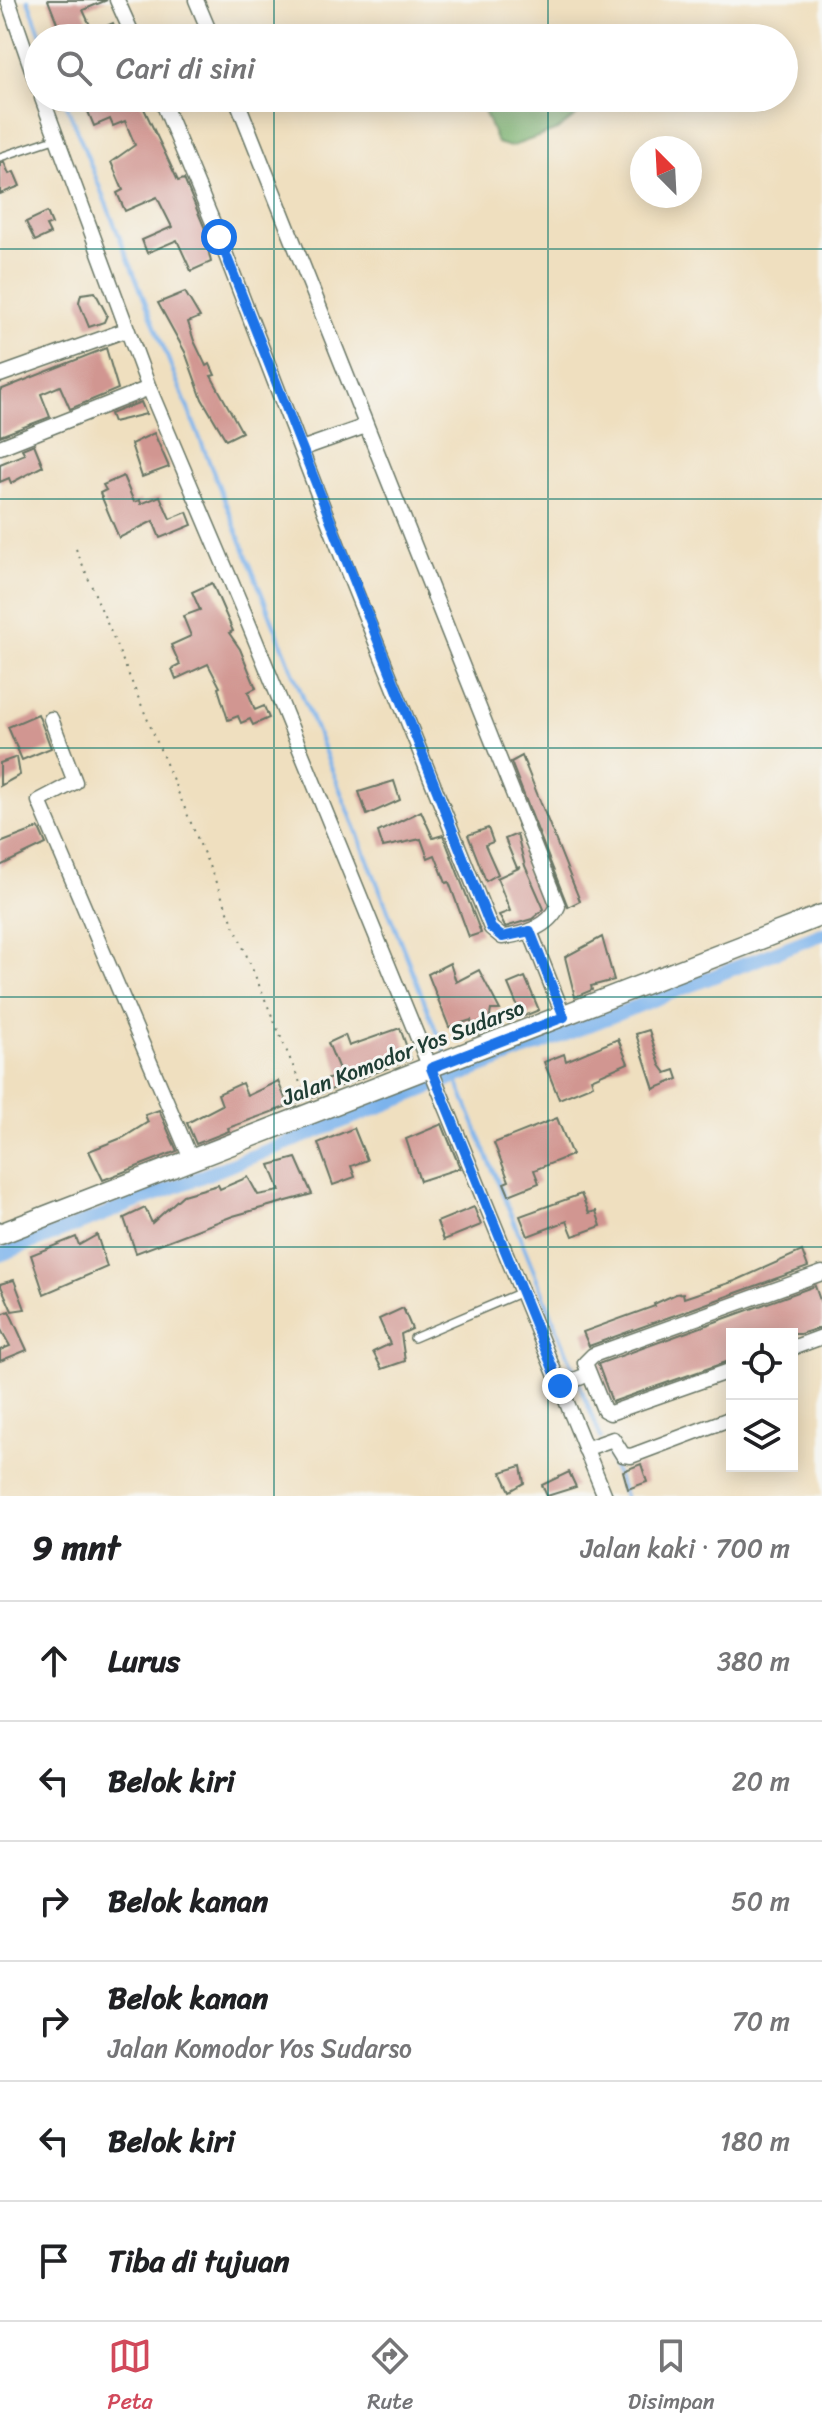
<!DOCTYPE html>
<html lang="id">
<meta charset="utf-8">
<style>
body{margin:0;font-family:Sriracha,sans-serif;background:#f2f2f2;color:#202124}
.controls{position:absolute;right:24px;bottom:24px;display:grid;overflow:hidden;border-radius:0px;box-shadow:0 4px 20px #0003}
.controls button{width:72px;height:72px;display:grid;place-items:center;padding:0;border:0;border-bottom:2px solid #e0e0e0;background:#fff;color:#202124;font:40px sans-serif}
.compass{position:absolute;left:630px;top:136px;width:72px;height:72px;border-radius:50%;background:#fff;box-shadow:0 4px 20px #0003;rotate:336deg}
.stop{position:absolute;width:24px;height:24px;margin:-18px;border:6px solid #1a73e8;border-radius:50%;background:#fff}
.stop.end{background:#1a73e8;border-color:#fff;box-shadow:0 2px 8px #0008}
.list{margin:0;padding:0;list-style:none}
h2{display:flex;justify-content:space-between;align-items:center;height:104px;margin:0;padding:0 32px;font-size:34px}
h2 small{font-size:26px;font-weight:400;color:#757577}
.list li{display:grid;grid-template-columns:52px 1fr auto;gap:24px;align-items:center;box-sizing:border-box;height:120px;padding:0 32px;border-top:2px solid #e0e0e0}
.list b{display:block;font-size:30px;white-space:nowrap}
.list p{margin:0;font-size:26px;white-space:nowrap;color:#757577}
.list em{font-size:26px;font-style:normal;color:#757577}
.icon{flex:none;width:44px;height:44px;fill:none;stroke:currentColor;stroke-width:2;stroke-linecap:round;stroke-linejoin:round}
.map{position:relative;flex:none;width:822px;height:1496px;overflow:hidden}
.search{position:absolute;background:#fff;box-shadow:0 4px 20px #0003;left:24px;right:24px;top:24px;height:88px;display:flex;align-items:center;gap:20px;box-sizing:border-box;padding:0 28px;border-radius:44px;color:#757577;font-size:30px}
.sheet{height:824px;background:#fff}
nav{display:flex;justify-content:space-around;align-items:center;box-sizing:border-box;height:112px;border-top:2px solid #e0e0e0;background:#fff;font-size:22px;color:#757577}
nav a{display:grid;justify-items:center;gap:4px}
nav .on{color:#d1495b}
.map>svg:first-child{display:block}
.forest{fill:#78af6c;stroke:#4c7650;stroke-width:2}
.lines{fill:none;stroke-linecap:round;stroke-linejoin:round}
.stream{stroke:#7cb3ec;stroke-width:4}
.canal{stroke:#7cb3ec;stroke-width:14}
.building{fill:#d19691}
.lane-casing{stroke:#687665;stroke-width:10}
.street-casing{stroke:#687665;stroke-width:17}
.secondary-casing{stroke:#687665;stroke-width:23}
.path{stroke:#687665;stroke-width:2;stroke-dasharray:2 6;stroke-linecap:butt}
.lane{stroke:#fff;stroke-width:7}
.street{stroke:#fff;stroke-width:14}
.secondary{stroke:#fff;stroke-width:20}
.route{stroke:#1a73e8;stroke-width:10}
.grid{fill:none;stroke:#0f766e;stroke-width:2;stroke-opacity:0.55}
.labels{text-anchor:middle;stroke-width:6;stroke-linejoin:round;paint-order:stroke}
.street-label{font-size:22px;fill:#1f3d34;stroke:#f6f6f2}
</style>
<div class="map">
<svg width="822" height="1496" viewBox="0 0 822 1496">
<rect width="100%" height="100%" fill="#f6f6f2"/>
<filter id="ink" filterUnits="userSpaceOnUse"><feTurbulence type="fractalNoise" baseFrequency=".0125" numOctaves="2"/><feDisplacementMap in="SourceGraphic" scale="16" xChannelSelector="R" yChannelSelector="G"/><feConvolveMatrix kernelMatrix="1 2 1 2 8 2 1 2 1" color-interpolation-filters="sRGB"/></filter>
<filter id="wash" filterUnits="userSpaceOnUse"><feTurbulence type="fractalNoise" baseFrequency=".006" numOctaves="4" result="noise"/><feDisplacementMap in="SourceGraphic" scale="32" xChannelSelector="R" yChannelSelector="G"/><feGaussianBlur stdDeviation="1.8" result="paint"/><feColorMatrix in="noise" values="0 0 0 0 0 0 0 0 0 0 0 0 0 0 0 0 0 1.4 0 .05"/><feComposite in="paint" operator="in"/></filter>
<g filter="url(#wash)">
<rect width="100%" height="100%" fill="#efdfbf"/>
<polygon class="forest" points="479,98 572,98 577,115 557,130 510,147 497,143"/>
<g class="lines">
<g class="stream">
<polyline points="28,0 42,38"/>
<polyline points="64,98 445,1053"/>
<polyline points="450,1064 576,1375"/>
<polyline points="579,1383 601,1438"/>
<polyline points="605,1446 625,1496"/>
</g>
<polyline class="canal" points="0,1255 822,934"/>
</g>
<g id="blocks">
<g class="building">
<polygon points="48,0 107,0 83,10 93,32 113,23 118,35 63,38"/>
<polygon points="92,98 139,98 178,181 184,179 211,243 207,245 211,262 191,271 177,240 147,253 142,240 172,227 157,197 125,211 117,193 123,190 111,162 135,145 125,121 113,126 110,119 94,126 84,102"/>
<polygon points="4,162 9,174 14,172 20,186 0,194 0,163"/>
<polygon points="47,212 52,224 46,226 50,234 35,241 26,222"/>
<polygon points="95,292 107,315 104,322 89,327 79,302 81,294"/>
<polygon points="185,292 200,317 188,322 194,341 206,366 210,364 215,375 211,376 242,432 226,440 202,399 185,352 158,303"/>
<polygon points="106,348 118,389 70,409 60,386 41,394 50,417 0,436 0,390"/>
<polygon points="141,402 146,414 113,422 110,414"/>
<polygon points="154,433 169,467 142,477 131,444"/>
<polygon points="34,444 43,466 11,483 9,478 0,482 0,464 25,454 22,449"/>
<polygon points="123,476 134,502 140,500 141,504 160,496 170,519 187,512 192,525 160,538 153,521 119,538 100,493 106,490 103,485"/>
<polygon points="212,583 233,631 229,633 240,649 256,688 248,692 255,710 264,706 269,718 253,725 250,719 241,723 238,716 228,720 218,688 220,687 208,664 176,679 172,669 180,665 171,645 191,636 183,616 200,610 192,592"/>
<polygon points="38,714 51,748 22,760 8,727"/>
<polygon points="522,756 580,901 568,907 511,762"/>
<polygon points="17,757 20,775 0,786 0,763"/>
<polygon points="394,781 400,800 367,815 359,792"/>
<polygon points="421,811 433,838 443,835 481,933 469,937 449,882 446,883 435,855 428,858 421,839 383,847 378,832"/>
<polygon points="39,828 46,844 0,866 0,843"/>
<polygon points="488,828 493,842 485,845 498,874 486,881 468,835"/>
<polygon points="517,834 525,866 544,909 532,919 505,927 499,915 510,911 497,878 521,867 517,868 505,839"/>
<polygon points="602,937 614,980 591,986 592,990 575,997 565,957"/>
<polygon points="450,963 456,982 479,970 500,1010 491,1010 487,1031 473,1036 471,1020 449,1027 428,974"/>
<polygon points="525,977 539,1010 522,1017 508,984"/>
<polygon points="400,1028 411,1059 291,1105 290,1095 341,1074 328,1043 345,1035 349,1046"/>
<polygon points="649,1030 660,1065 666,1073 675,1070 678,1079 654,1089 636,1034"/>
<polygon points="618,1039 628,1063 591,1079 593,1085 559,1099 544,1062 564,1054 566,1061"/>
<polygon points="278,1081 288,1106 228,1128 229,1131 196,1144 187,1123 222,1105 218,1094 242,1083 247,1096"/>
<polygon points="159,1110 177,1151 103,1180 89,1151 124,1137 148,1122 145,1115"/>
<polygon points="557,1118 572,1155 534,1170 539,1183 509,1195 504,1183 509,1181 494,1143"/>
<polygon points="442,1124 460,1168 420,1181 406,1139"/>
<polygon points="354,1128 367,1160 351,1166 355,1177 333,1185 318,1143"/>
<polygon points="296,1158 312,1194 233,1216 136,1253 124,1218 145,1208 152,1223 183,1195 218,1185 220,1189 248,1177 258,1195 280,1191 270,1165"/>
<polygon points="581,1194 589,1213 596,1211 601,1226 573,1236 567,1221 528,1236 520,1216"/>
<polygon points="474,1207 481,1225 444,1240 437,1222"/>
<polygon points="97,1235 107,1267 44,1294 31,1255 76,1237 79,1245"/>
<polygon points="802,1251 808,1267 589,1346 583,1332 655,1306 654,1304 676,1294 683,1293 684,1298 735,1281"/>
<polygon points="14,1280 25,1309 12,1311 0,1284"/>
<polygon points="815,1286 822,1306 822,1327 800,1334 732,1334 732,1360 612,1402 598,1364"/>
<polygon points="403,1308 412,1329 401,1334 405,1361 382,1369 373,1352 390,1344 379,1319"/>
<polygon points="9,1311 27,1350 0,1361 0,1350 10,1346 0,1328 0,1315"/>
<polygon points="641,1464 647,1482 628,1489 623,1471"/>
<polygon points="521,1466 524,1483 510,1491 501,1472"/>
<polygon points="569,1472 576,1487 547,1496 542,1485"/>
</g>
</g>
</g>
<g filter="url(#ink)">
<use href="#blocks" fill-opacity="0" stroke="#687665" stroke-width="2"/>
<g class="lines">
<g class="lane-casing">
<g id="lane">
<polyline points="0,157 57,138"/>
<polyline points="414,1338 522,1292"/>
</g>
</g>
<g class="street-casing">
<g id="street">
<polyline points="8,0 38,87"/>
<polyline points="117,0 134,38"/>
<polyline points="196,0 212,38"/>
<polyline points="42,98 149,388 241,605 605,1496"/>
<path d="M161 98 219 237 353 585 491 928 502 937C523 935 549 927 558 906L236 98"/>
<polyline points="0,375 126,330"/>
<polyline points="0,447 149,388"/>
<polyline points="301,449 366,426"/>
<polyline points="51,719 75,782 39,801 191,1159"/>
<polyline points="530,931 564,1017"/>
<polyline points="792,1348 822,1337"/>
<polyline points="732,1370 610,1413 604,1410 585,1363 593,1355 822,1273"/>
<polyline points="560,1386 589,1374"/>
<polyline points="585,1449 613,1439 623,1455 631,1456 732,1418"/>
</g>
</g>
<g class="secondary-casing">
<polyline id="secondary" points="0,1234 822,915"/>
</g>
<polyline class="path" points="76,549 306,1097"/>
<use href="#lane" class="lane"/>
<use href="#street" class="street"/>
<use href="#secondary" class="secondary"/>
</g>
</g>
<g class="lines" filter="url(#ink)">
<polyline class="route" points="219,237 491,928 502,937 530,931 564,1017 431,1068 560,1386"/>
</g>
<path class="grid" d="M274 0V38M548 0V38M274 98V1496M548 98V1496M0 249H822M0 499H822M0 748H822M0 997H822M0 1247H822"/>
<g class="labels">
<g class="street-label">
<text transform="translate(403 1052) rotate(-21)" y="8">Jalan Komodor Yos Sudarso</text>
</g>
</g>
</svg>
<div class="controls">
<button><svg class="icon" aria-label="locate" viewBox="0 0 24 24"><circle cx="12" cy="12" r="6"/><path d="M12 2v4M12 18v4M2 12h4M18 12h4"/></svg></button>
<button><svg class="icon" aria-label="layers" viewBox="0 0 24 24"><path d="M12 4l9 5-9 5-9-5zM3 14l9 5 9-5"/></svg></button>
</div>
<svg class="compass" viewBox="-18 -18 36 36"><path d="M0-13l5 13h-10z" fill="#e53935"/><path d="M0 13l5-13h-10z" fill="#757577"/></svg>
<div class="stop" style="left:219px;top:237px"></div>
<div class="stop end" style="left:560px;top:1386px"></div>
<div class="search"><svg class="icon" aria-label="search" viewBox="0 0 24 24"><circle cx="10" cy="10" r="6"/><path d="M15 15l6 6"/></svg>Cari di sini</div>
</div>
<section class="sheet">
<h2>9 mnt<small>Jalan kaki · 700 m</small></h2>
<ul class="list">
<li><svg class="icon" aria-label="ahead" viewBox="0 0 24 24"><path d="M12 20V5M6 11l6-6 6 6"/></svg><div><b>Lurus</b></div><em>380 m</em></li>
<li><svg class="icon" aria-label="left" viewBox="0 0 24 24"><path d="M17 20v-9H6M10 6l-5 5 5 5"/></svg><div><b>Belok kiri</b></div><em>20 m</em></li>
<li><svg class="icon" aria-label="right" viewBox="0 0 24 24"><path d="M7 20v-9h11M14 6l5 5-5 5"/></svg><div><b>Belok kanan</b></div><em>50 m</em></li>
<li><svg class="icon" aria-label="right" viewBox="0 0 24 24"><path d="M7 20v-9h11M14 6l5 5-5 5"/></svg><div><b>Belok kanan</b><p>Jalan Komodor Yos Sudarso</p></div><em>70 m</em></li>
<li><svg class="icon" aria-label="left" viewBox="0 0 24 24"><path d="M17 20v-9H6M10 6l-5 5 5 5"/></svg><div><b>Belok kiri</b></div><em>180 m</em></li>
<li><svg class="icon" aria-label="arrive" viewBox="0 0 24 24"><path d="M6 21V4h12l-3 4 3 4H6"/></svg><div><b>Tiba di tujuan</b></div></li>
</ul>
</section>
<nav>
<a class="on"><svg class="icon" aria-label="map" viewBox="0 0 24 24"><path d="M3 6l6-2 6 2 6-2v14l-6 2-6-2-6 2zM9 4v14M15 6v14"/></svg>Peta</a>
<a><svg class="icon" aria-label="directions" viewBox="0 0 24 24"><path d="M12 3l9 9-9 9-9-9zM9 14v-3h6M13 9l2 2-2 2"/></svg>Rute</a>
<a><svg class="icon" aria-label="saved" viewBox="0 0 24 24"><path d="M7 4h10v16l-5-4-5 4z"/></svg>Disimpan</a>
</nav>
